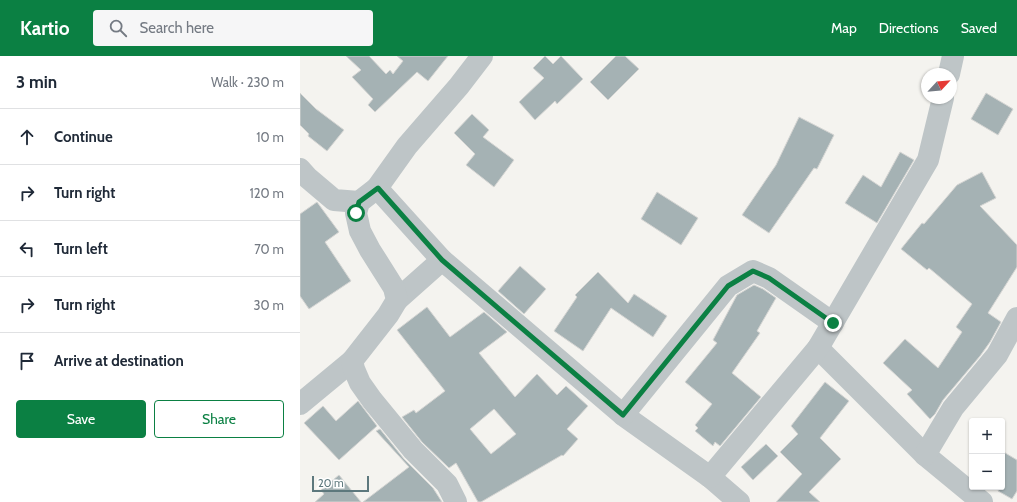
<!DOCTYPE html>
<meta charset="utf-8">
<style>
body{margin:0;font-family:Cabin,sans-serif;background:#f6f6f7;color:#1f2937}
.controls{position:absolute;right:12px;bottom:12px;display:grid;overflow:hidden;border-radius:4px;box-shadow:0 1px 3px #0004}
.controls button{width:36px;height:36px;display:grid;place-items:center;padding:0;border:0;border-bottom:1px solid #e0e1e3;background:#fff;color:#1f2937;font:20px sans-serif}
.compass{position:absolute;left:621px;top:12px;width:36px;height:36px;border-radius:50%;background:#fff;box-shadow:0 1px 3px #0004;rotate:64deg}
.scale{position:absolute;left:12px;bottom:10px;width:57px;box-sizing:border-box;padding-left:4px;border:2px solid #5d787d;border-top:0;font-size:11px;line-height:14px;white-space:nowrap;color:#5d787d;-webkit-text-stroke:3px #fff;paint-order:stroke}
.stop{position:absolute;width:12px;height:12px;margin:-9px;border:3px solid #0b8043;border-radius:50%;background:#fff}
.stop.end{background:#0b8043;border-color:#fff;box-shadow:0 1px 4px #0008}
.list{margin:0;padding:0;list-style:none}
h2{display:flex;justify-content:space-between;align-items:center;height:52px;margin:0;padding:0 16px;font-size:17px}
h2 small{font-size:13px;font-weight:400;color:#747a83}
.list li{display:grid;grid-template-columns:26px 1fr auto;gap:12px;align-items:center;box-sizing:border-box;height:56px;padding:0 16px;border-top:1px solid #e0e1e3}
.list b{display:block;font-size:15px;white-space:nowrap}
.list em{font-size:13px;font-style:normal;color:#747a83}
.actions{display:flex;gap:8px;padding:12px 16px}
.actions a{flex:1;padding:9px 0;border:1px solid #0b8043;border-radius:4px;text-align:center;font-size:14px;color:#0b8043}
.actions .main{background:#0b8043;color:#fff}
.icon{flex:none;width:22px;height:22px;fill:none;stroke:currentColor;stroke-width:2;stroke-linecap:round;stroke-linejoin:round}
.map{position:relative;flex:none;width:717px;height:446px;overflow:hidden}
header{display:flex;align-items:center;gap:24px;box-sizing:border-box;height:56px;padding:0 20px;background:#0b8043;color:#fff}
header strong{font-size:19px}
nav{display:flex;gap:22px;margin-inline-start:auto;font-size:14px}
.search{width:280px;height:36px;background:#f6f6f7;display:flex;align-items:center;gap:10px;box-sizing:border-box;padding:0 14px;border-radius:4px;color:#747a83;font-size:15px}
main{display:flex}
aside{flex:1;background:#fff}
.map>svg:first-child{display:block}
.building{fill:#a5b2b4;stroke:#d5d5d3;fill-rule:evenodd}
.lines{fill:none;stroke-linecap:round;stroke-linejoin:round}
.minor{stroke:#bec5c7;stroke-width:22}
.route{stroke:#0b8043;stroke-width:5}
</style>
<header>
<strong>Kartio</strong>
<div class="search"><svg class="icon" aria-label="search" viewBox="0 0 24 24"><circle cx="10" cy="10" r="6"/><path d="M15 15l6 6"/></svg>Search here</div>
<nav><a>Map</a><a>Directions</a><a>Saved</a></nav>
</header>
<main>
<aside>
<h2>3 min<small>Walk · 230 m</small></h2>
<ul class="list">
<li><svg class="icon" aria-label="ahead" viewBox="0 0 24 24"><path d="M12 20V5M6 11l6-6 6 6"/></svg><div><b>Continue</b></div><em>10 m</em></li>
<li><svg class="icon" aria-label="right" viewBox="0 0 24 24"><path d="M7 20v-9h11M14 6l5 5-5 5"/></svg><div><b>Turn right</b></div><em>120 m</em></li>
<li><svg class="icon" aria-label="left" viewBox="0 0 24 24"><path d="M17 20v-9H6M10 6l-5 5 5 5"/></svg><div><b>Turn left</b></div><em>70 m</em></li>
<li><svg class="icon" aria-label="right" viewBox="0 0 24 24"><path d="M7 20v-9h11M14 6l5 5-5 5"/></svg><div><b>Turn right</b></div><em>30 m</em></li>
<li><svg class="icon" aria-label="arrive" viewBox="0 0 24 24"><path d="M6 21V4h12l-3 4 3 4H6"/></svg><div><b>Arrive at destination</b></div></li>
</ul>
<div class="actions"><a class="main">Save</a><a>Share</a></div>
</aside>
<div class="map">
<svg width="717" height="446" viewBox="0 0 717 446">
<rect width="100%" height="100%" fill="#f4f3ef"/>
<g class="building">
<polygon points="46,0 69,0 86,18 90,14 93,18 103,5 97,0 148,0 128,25 117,16 75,56 68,49 73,43 52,21 61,14"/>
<polygon points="245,0 253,8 261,0 283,23 257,48 255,45 235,64 219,46 244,22 233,12"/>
<polygon points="316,0 325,0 339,13 308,44 290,26"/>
<polygon points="0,37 16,53 44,74 27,95 8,80 9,78 0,69"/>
<polygon points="686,37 713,53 698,79 671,63"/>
<polygon points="172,58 189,74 183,81 214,104 194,131 166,109 175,98 154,77"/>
<polygon points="499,61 534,79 517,113 514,112 469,177 442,159 476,109"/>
<polygon points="600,96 614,104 577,167 545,147 563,119 581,131"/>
<polygon points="682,116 696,142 680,150 717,189 717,211 688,257 701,266 690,286 680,300 643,344 635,358 630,363 607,338 612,334 583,307 605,283 638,312 662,276 656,271 672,248 629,212 627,214 601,193 622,167 624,168 657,129"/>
<polygon points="357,136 398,162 381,189 341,163"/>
<polygon points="17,146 39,176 25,186 51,225 9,253 0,240 0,158"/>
<polygon points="220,210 246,233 224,258 198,235"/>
<polygon points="298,216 328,247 334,238 367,260 353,281 311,252 283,295 254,275 277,241 275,239"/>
<polygon points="454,229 463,233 476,242 457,275 460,277 432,317 461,341 420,390 415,386 413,390 395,375 398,372 395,369 412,348 385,326 417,287 413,284 437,239"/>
<path d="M127 251 150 281 184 256 207 276 179 297 215 341 237 318 257 339 266 330 288 350 267 373 278 383 263 400 262 399 181 446H178L156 407 149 412 122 386 102 361 114 354 116 357 145 335 97 274ZM194 353 216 378 191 398 170 373Z"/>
<polygon points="525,326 549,345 520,382 541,403 509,436 520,446 476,446 502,418 480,396 498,378 491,370"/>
<polygon points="58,345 77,370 39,404 4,367 23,350 36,365"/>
<polygon points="80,373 104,403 133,432 142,446 63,446 109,411 76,375"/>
<polygon points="466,388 478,400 453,424 441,411"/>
<polygon points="702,395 717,404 717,435 712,443 698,435 700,431 702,431"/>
<polygon points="39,419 61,446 15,446 24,438 21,434"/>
</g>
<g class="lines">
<g class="minor">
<polyline points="649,18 653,0"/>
<polyline points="0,113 8,122 34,144 59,146"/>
<polyline points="77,132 142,204 323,359 410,421 439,446"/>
<polyline points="97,244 142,204"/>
<polyline points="518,292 625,399 682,446"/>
<polyline points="0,348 52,305"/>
<polyline points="323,359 428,230 453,215 469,222 533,267"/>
<polyline points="625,399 653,352 697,299 717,262"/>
<polyline points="410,421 518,292 628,104 643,42"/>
<polyline points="156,446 147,428 113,394 72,344 60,327 54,313 52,305 88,259 97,244 94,232 70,194 60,175 56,157 59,146 77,132 107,90 159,30 182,0"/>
</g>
</g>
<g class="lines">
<polyline class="route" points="56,157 59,146 78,132 142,204 323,359 428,230 453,215 469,222 533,267"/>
</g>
</svg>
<div class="controls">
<button>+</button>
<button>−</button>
</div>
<svg class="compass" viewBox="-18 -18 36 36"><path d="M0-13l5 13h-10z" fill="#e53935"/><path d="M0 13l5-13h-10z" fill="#747a83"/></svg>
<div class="scale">20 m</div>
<div class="stop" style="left:56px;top:157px"></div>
<div class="stop end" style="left:533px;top:267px"></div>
</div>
</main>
